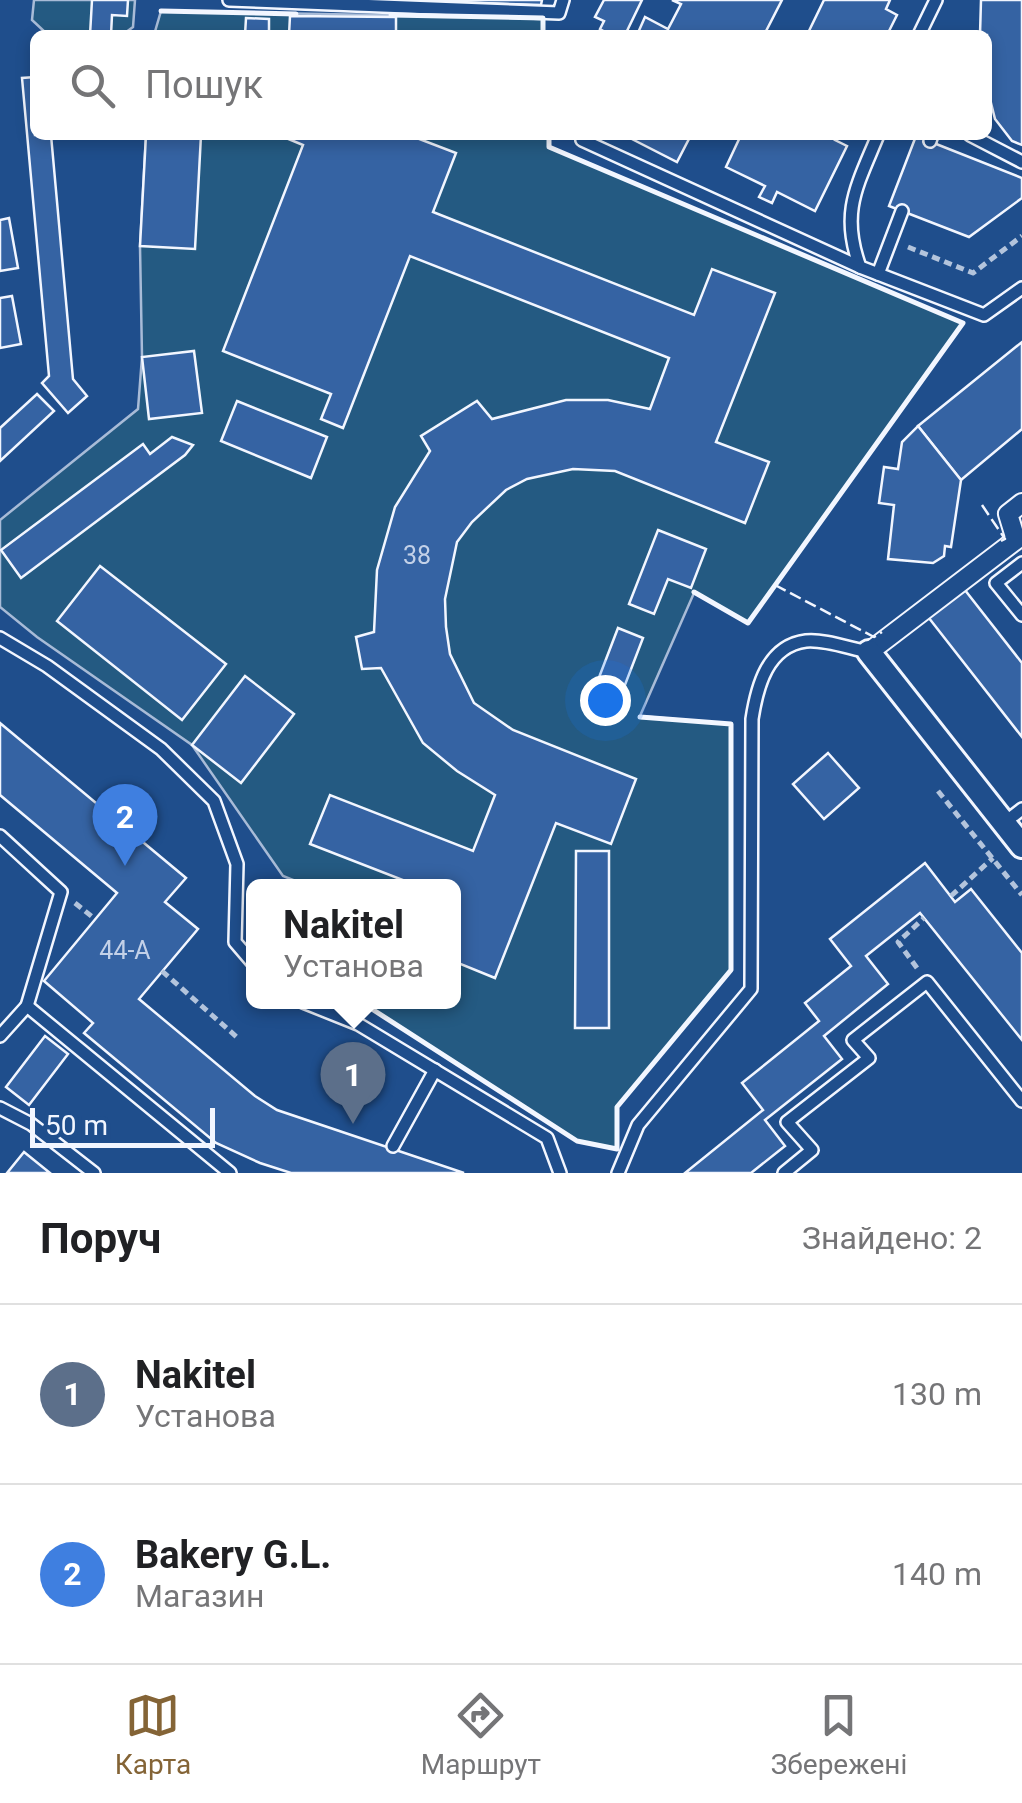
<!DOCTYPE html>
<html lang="uk">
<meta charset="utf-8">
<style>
body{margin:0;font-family:Roboto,sans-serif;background:#f6f6f6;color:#202124}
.scale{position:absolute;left:30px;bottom:25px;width:185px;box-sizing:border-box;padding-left:10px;border:5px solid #f2f6ff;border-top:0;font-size:28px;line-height:35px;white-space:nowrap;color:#f2f6ff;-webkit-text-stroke:8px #1f4e8c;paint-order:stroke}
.you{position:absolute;left:605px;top:700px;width:35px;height:35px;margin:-25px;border:8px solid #fff;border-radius:50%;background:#1a73e8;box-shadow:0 0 0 15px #1a73e833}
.badge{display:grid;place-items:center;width:65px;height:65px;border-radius:50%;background:#846436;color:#fff;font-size:32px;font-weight:700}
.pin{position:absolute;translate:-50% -82px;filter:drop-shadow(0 2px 5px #0008)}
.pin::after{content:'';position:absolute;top:52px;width:35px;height:30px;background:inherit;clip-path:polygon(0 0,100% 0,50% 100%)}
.popup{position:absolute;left:246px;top:879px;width:215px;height:130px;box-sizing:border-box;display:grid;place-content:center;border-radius:15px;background:#fff;filter:drop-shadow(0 2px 8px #0005);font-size:32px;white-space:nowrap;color:#757577}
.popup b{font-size:38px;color:#202124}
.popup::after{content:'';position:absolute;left:50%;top:100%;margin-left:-20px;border:20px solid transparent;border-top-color:#fff}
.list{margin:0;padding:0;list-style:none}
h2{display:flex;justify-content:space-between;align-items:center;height:130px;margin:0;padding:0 40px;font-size:42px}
h2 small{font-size:32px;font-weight:400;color:#757577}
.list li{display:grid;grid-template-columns:65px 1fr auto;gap:30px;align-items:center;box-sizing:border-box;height:180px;padding:0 40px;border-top:2px solid #e0e0e0}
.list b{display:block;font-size:38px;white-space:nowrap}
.list p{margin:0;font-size:32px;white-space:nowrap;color:#757577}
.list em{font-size:32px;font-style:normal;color:#757577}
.icon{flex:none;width:55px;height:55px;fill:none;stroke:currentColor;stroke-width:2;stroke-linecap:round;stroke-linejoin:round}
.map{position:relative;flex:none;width:1022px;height:1173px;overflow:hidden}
.search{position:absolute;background:#fff;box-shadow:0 5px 15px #0003;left:30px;right:30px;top:30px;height:110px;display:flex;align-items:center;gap:25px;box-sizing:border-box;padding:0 35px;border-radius:15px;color:#757577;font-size:38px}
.sheet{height:490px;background:#fff}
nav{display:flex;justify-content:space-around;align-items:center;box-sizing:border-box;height:140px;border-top:2px solid #e0e0e0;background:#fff;font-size:28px;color:#757577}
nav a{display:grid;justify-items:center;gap:5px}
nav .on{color:#846436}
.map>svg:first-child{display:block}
.green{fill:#245a82;stroke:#a8bbd7;stroke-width:2.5}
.building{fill:#3563a3;stroke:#f2f6ff;stroke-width:2.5}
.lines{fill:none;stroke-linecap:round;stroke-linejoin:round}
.service-casing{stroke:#f2f6ff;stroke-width:16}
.pedestrian-casing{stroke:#f2f6ff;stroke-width:22}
.minor-casing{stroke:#f2f6ff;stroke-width:28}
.path{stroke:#b3c4dc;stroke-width:5;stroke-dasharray:8 5;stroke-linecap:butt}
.service{stroke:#1f4e8c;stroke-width:11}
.pedestrian{stroke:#1f4e8c;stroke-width:18}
.minor{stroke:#1f4e8c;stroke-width:22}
.fence{stroke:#f2f6ff;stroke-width:2.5;stroke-dasharray:12 5;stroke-linecap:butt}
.wall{stroke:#f2f6ff;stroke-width:5}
.labels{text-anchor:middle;stroke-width:8;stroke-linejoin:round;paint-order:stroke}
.number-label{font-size:25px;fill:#c3d1e8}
</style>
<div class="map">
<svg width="1022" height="1173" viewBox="0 0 1022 1173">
<rect width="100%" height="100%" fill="#1f4e8c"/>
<g class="green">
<polygon points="34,0 135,0 133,27 122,35 47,34 32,20"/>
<polygon points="161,11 543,18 543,35 154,35"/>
<polygon points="146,135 549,135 550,147 963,323 748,623 694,593 640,716 731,724 731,970 617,1107 617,1149 577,1141 361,1002 453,1002 453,886 308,886 283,876 192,745 37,637 0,607 0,520 138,409 142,357 140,246"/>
</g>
<g class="building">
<polygon points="92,0 128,0 127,16 112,15 111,35 90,35"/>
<polygon points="394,0 542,0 541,5"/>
<polygon points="604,0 642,0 625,35 610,35 600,29 604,21 595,17"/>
<polygon points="672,0 782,0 764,35 637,35 645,17 668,29 681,4"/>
<polygon points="824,0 890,0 886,9 897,15 887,35 807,35"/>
<polygon points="981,0 1022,0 1022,145 1012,141 995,119 987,87 987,35 980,35"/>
<polygon points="290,16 396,17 396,35 289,35"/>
<polygon points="246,18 269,19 269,35 245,35"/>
<polygon points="35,77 35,135 51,135 73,379 87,396 68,413 42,383 49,376 22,78"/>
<polygon points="146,135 201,135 195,249 140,246"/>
<polygon points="287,135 409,135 456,153 433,212 694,315 712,269 775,293 716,442 769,462 745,523 615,471 573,469 527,479 506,490 472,522 457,542 445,599 446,627 450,654 474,703 513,730 636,779 611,844 556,823 495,978 453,961 453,886 418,886 310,844 330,795 473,851 495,795 457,771 423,743 381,668 362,669 356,637 374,632 377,570 395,507 430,451 421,436 477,401 492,419 566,400 608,400 650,409 669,358 410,256 343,428 321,419 331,394 223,351 303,145 286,138"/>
<polygon points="624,135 691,135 677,162"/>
<polygon points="741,135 838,135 835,140 847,146 815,211 777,192 772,203 759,197 765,186 726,167"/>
<polygon points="916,136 1022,178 1022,198 969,237 889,206"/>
<polygon points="9,218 18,268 0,271 0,220"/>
<polygon points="12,296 21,344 0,348 0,298"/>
<polygon points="1022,342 1022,429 961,480 918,426"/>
<polygon points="194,351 202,413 149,419 142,357"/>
<polygon points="37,394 54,411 0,461 0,428"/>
<polygon points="237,401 327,437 311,478 221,441"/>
<polygon points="918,426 961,480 951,547 945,546 944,556 933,563 888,559 894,505 879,503 884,467 898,469 902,442"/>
<polygon points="172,437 193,445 185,455 21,578 1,550 143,444 150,454"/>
<polygon points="658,530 706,549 691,588 668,579 654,614 629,604"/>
<polygon points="100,566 226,664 182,720 57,621"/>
<polygon points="961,585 1022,663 1022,737 925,613"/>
<polygon points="618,628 643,638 618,703 593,693"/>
<polygon points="245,676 294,714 241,783 192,745"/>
<polygon points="0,723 186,878 165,902 198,929 139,999 255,1096 277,1110 464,1173 291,1173 260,1163 216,1143 84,1033 93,1023 44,981 117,893 0,795"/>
<polygon points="828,753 859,788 824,819 793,784"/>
<polygon points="576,851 609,851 609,1028 575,1028"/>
<polygon points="925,863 955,902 971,889 1022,953 1022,1040 920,913 866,956 888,984 824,1036 842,1059 765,1120 785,1146 751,1173 685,1173 763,1110 742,1083 819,1021 805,1003 851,966 830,939"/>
<polygon points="45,1036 68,1054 29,1105 6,1087"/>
<polygon points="24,1152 50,1173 7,1173"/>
</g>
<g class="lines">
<g class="service-casing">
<g id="service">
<polyline points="229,0 559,13 563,0"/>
<polyline points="919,35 936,0"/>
<path d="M878 135C857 186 840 212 860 267L984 315 1022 288"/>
<polyline points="970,135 1022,162"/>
<polyline points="582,140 860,267"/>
<polyline points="930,141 932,135"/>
<polyline points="878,274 902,211"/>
<polyline points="1022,563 996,583 1022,615"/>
<polyline points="0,638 47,666 161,749 214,801 237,864 235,942 253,963"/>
<polyline points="1004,823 1022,809"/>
<polyline points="0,836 61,892 27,1006"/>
<polyline points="303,1002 358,1024 547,1138 560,1173"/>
<polyline points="0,1036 27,1006 230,1173"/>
<polyline points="0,1108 31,1124 94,1173"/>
<polyline points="393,1146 435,1070"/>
<path d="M618 1173 638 1125 751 989 752 719C757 687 767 646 806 641 825 639 851 649 869 652"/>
<polyline points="784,1173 812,1150 787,1122 869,1058 853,1040 927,982 1022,1101"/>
</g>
</g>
<g class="pedestrian-casing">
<polyline id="pedestrian" points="869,652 1016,540 1008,514 1022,503"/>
</g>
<g class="minor-casing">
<polyline id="minor" points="869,652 1022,846"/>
</g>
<g class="path">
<polyline points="908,247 973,273 1022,236"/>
<polyline points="938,791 1022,895"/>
<polyline points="951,896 993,858"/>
<polyline points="75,903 95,919"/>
<polyline points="917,968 898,942 924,918"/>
<polyline points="162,971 239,1039"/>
</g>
<use href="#service" class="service"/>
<use href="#pedestrian" class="pedestrian"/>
<use href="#minor" class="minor"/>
<g class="fence">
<polyline points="982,505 1005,539 1001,541"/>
<polyline points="775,585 874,637 882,632"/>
</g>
<g class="wall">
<polyline points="161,11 296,14"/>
<polyline points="391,15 543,18 543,35"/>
<polyline points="549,135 549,147 963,323 748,623 694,592"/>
<polyline points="361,1002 577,1141 617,1149 617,1107 731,970 731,724 640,717"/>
</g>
</g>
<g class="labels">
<g class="number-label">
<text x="417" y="564">38</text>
<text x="125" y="959">44-А</text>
</g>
</g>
</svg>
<div class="scale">50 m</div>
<div class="you"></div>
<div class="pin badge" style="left:353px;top:1124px;background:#5c6f8a">1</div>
<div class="popup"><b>Nakitel</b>Установа</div>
<div class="pin badge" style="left:125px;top:866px;background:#3f7fe0">2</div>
<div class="search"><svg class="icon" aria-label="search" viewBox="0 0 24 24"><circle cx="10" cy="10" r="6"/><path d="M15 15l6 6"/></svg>Пошук</div>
</div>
<section class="sheet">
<h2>Поруч<small>Знайдено: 2</small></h2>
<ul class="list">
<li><span class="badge" style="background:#5c6f8a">1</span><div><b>Nakitel</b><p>Установа</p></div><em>130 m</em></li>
<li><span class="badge" style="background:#3f7fe0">2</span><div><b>Bakery G.L.</b><p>Магазин</p></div><em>140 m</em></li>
</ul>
</section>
<nav>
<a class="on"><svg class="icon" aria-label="map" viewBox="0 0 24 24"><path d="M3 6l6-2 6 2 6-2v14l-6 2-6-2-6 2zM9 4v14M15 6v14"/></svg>Карта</a>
<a><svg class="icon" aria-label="directions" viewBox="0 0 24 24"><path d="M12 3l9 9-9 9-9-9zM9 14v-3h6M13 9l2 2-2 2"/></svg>Маршрут</a>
<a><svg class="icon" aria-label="saved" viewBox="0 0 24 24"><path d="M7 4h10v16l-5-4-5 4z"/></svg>Збережені</a>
</nav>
